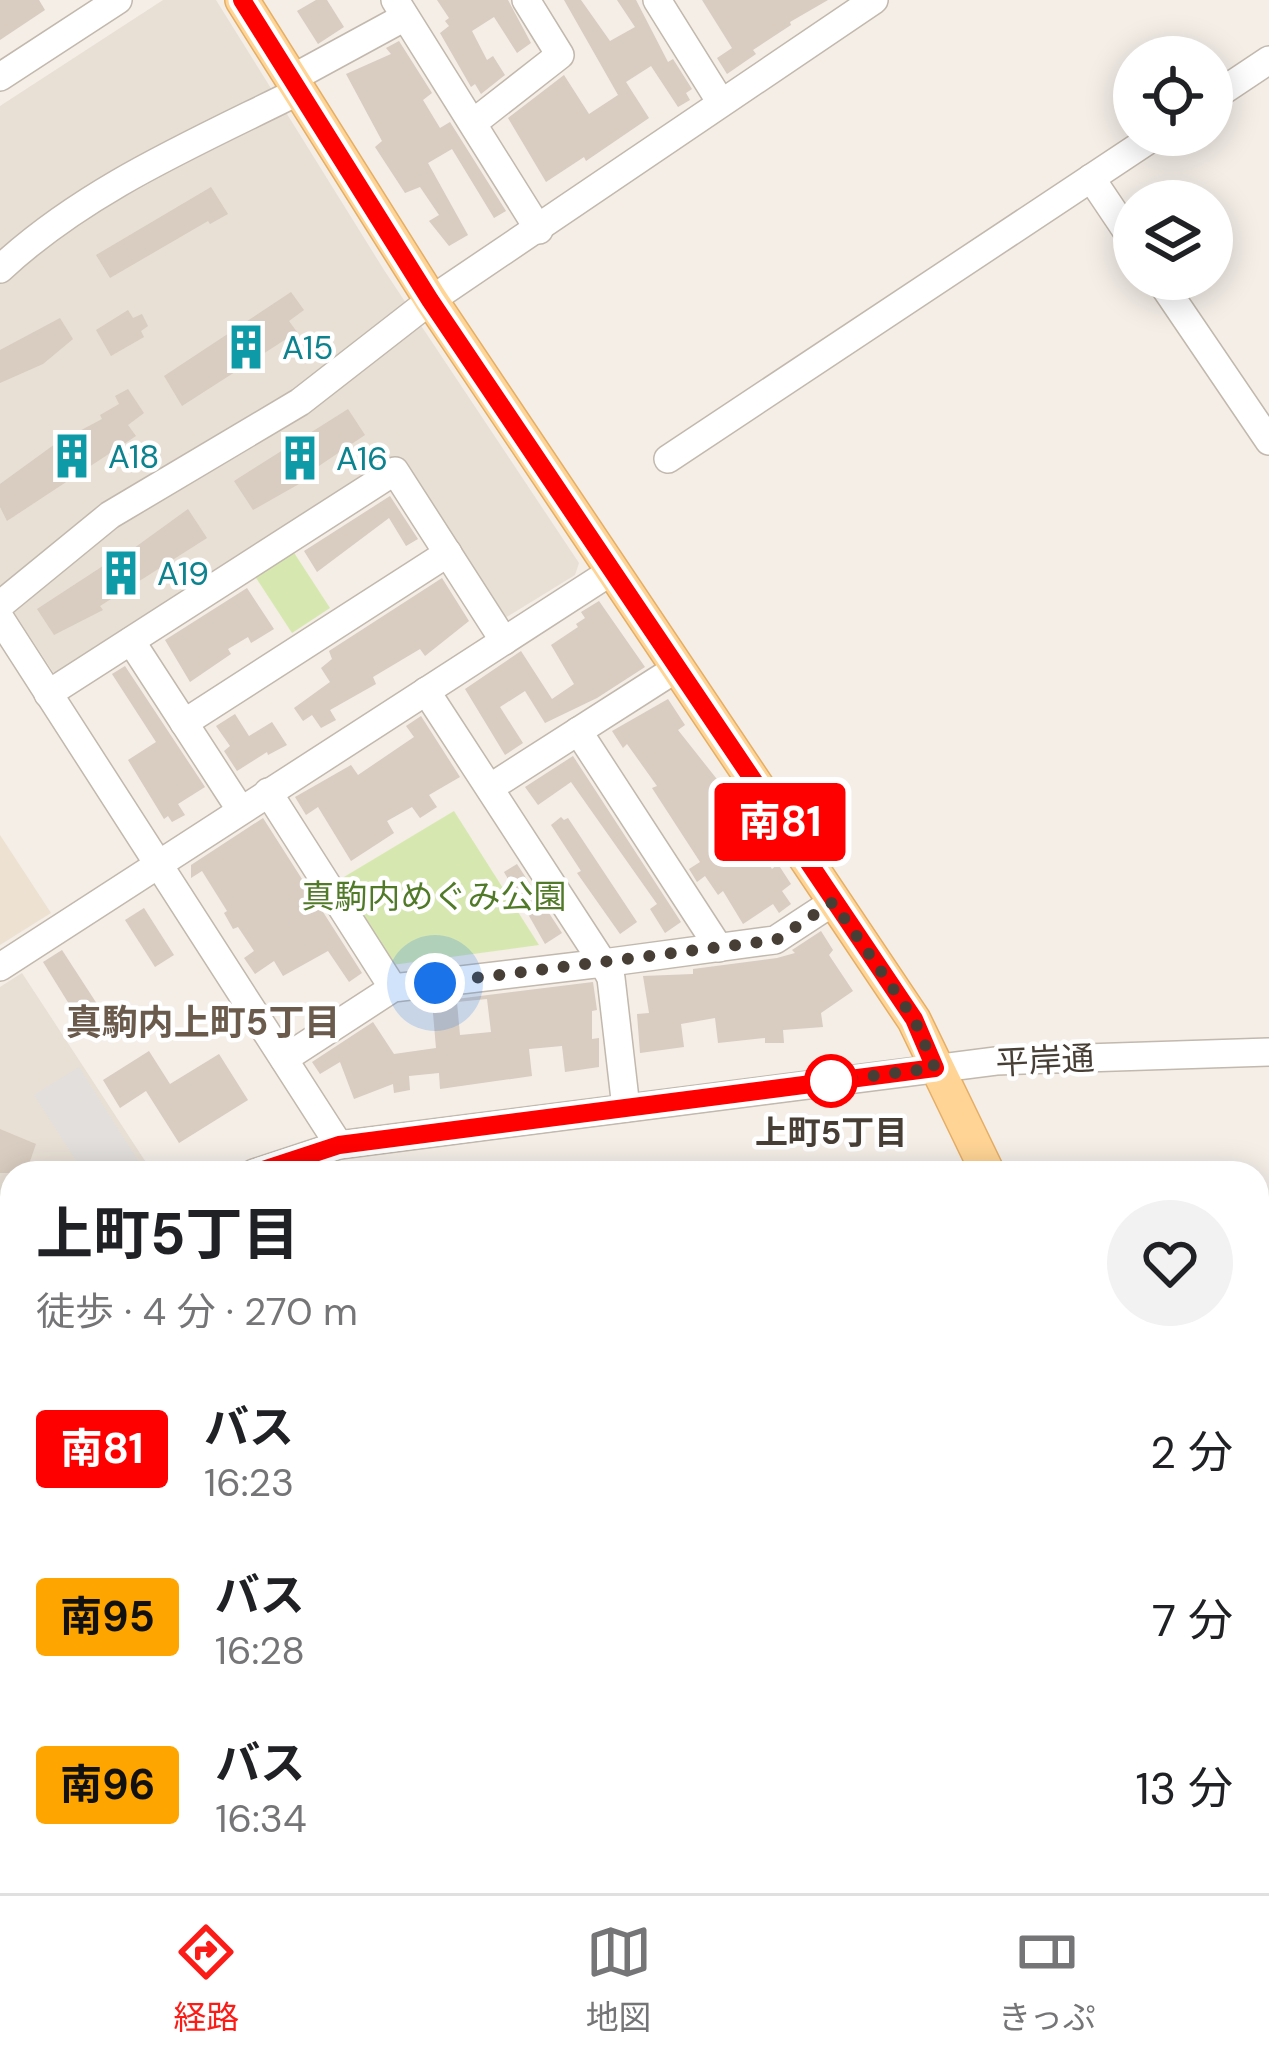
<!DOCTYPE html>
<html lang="ja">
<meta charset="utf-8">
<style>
body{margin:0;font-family:"DM Sans","Noto Sans JP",sans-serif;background:#f2f2f2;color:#202124;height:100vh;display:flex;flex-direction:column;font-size:45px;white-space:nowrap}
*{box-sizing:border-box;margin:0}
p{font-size:39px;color:#757577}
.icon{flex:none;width:66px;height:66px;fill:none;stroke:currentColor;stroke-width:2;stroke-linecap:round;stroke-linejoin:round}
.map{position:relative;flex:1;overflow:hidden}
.details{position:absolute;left:0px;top:1161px;width:1269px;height:732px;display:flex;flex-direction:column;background:#fff;border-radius:36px 36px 0 0;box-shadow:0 6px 30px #0003}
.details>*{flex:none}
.badge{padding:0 24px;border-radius:9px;font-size:42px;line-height:78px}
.controls{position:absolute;left:1113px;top:36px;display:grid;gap:24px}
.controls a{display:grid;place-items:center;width:120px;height:120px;border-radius:50%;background:#fff;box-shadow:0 6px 30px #0003;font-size:60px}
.you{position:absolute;width:60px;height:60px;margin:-30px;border:9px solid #fff;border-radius:50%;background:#1a73e8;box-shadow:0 0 0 18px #1a73e833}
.map>.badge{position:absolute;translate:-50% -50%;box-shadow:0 0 0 6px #fff}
.round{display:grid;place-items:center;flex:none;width:126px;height:126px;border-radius:63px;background:#f2f2f2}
.summary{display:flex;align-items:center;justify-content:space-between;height:204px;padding:0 36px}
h1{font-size:57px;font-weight:700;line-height:90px}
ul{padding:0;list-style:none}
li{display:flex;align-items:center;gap:36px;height:168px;padding:0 36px}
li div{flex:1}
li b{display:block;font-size:45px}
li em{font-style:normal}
li .badge{min-width:132px;font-weight:700;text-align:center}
.tabs{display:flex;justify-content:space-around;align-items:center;height:168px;border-top:3px solid #e0e0e0;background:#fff;font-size:33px;color:#757577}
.tabs a{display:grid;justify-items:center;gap:6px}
.tabs .selected{color:#fb1c17}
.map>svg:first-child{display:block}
</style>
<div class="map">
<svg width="1269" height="1893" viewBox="0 0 1269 1893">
<rect width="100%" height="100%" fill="#f4eee7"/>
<g fill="#e8e0d5">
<path d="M163 0H216L384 270 579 563 575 575 505 618 397 461 65 674 53 672 0 591V106Z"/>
<path d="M22 973 153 1173H12V1238L0 1242V987Z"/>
</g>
<path fill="#ede2d1" d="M0 835 51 913 0 945Z"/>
<g fill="#d6e8b0">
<path d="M287 542 330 608 292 633 249 567Z"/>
<path d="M454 811 539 945 392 965 339 880Z"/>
<path d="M12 1356V1881H1151L1152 1893H0V1361Z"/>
</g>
<path fill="#e2dfdc" d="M79 1067 144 1170 140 1173H84L34 1095Z"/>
<g fill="#d9ccc0" fill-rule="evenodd">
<path d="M0 0H39L45 10 0 40Z"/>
<path d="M316 0H327L344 27 318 44 297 11Z"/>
<path d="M437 0H508L531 43 517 53 494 17 472 31 487 60 493 56 505 75 481 94 475 84 471 87 440 33 449 26 445 21 449 18Z"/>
<path d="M564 0H581L610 41 635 27 617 0H636L668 62 673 59 692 89 686 93 690 100 678 107 651 66 626 82 649 118 586 161 584 157 546 182 508 118 564 75 589 114 618 95Z"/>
<path d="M702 0H828L790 22 791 25 753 50 756 54 727 74 717 58 732 48Z"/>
<path d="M399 41 432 93 423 100 440 128 450 122 506 211 494 218 452 149 428 163 468 235 449 246 429 221 439 215 420 187 405 193 375 147 382 141 346 74 391 54 386 48Z"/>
<path d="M211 187 228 214 210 224 208 221 110 278 96 255Z"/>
<path d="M291 292 304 310 289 321 297 332 182 406 164 376Z"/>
<path d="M128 310 133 318 142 314 148 326 141 331 144 337 111 356 96 330Z"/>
<path d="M60 318 73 339 43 364 0 383V350Z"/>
<path d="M128 389 144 413 128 425 136 436 7 521 0 507V484L55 444 102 419 100 415 119 404 115 396Z"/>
<path d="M348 409 365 435 304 476 299 484 253 510 234 481Z"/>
<path d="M390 496 418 539 406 546 389 518 317 572 304 551Z"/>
<path d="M188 509 207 538 100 606 103 610 54 635 37 609 129 549 130 551Z"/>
<path d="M442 578 469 621 425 656 420 649 373 677 376 684 330 710 336 720 321 728 312 715 303 721 294 708 330 682 321 668 332 659 329 651Z"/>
<path d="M247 588 274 629 251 643 248 637 228 649 231 654 190 682 165 640Z"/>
<path d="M599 601 645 667 597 698 545 723 525 691 500 707 523 743 505 755 465 689 521 651 552 699 574 684 551 645 578 627 576 624 585 618 581 612Z"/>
<path d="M125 666 205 787 178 804 185 815 172 822 168 816 164 819 128 760 156 742 112 674Z"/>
<path d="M668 699 685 725 678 730 735 802 759 840 755 842 772 869 778 864 791 884 782 891 791 904 779 913 773 904 743 924 723 891 718 895 705 876 697 882 689 869 700 862 652 788 657 786 627 744 623 748 612 731Z"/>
<path d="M235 714 249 736 272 722 287 745 268 755 267 752 237 771 224 751 230 746 216 726Z"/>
<path d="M421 716 460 777 429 795 437 807 420 818 412 807 387 821 394 833 351 861 318 807 306 815 295 797 351 765 358 775 414 737 406 726Z"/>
<path d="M573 756 681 922 665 933 650 909 657 904 571 782 538 805 525 787Z"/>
<path d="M561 817 564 820 568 818 637 922 620 934 577 873 581 871 551 825Z"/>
<path d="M263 818 362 973 349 982 328 951 283 976 274 961 255 974 244 958 254 951 238 927 233 929 224 913 227 911 202 871 191 878V865Z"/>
<path d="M517 864 562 933 545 944 504 872Z"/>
<path d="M144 908 174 955 155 967 125 920Z"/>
<path d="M821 931 833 950 829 955 853 991 821 1013 823 1027 783 1030 784 1043H765V1038L718 1043 715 1018 681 1024 684 1047 640 1053 637 1014 649 1013 643 976 693 974V969L777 958 795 953 792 950Z"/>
<path d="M62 950 112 1027 92 1041 43 962Z"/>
<path d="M593 982 597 1010 592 1011V1039L599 1038V1067L565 1072 562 1046 529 1049 532 1076 440 1089 439 1073 409 1076 410 1090 394 1093 393 1084 354 1099 340 1062 320 1074 312 1062 373 1022 394 1054 436 1048 432 1002ZM487 999 491 1032 460 1035 457 1002Z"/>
<path d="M149 1051 170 1084 219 1054 248 1100 179 1143 146 1091 120 1108 103 1080Z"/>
<path d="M0 1129 36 1144 26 1173H0Z"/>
</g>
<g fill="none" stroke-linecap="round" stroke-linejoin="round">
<g stroke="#c2b8ad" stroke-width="30">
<g id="minor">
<path d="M395 0 539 230"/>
<path d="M657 0 720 101"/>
<path d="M0 77 118 0"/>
<path d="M291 79 405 17"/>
<path d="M1212 98 1269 60"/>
<path d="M473 123 560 55 526 0"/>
<path d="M1091 178 1134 242"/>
<path d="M0 269C86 189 195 143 299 91"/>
<path d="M1159 279 1269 441"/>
<path d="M668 459 1156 135"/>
<path d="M0 605 110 515 300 402 431 300 874 0"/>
<path d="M0 618 339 1145"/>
<path d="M131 641 240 809"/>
<path d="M426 691 603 963 775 940 833 902"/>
<path d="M48 694 395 471 504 641"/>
<path d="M184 723 448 553"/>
<path d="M578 731 719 948"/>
<path d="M491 787 677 668"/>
<path d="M268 792 393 988"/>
<path d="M0 967 612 571"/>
<path d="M284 1059 393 988 603 963 611 978 626 1108"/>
<path d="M254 1173 339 1145 996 1061 1269 1052"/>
<path d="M0 1271 12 1267"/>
<path d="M1257 1775 1269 1771"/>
<path d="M675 1893 693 1881"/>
</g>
</g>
<g stroke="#e5ae64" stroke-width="36">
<g id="major">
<path d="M242 0 431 300 914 1020 988 1173"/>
<path d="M1257 1710 1269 1725"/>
</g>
</g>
<path stroke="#c1af9b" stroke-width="3" stroke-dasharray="6 6" stroke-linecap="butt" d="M0 1625 12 1620"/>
<use href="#minor" stroke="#fff" stroke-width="27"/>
<use href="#major" stroke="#ffd495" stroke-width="33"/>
</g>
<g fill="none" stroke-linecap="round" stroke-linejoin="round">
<g stroke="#fff" stroke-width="27">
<path id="line" d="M242 0 430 300 914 1019 935 1068 339 1145 254 1173"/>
</g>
<use href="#line" stroke="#f00" stroke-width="18"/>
<path stroke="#473e36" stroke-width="12" stroke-dasharray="0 21.6" d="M435 983 776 940 833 902 914 1019 935 1068 831 1081"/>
</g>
<defs>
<g id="building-bare" transform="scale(3.6)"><path d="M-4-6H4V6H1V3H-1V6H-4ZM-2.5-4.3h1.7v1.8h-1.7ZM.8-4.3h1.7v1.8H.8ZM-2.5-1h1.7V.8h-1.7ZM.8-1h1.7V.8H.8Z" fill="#0f9aa8" stroke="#fff" stroke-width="2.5" paint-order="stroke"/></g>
</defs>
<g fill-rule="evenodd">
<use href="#building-bare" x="246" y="347"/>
<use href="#building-bare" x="72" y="456"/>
<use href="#building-bare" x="300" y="458"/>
<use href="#building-bare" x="121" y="573"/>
</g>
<circle fill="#fff" stroke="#f00" stroke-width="6" cx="831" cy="1081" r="24"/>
<g text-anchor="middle" stroke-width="9" stroke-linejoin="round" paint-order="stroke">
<g font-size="33" fill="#0d838f" stroke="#fff" text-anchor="start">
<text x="282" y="359">A15</text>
<text x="108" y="468">A18</text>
<text x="336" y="470">A16</text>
<text x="157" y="585">A19</text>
</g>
<g font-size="33" fill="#517a28" stroke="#fff">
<text x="434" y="908">真駒内めぐみ公園</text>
</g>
<g font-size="33" fill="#473e36" stroke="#fff">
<text transform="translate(1045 1060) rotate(-3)" y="12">平岸通</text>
</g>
<g font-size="33" font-weight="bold" fill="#473e36" stroke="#fff">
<text x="831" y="1144">上町5丁目</text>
</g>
<g font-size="36" font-weight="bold" fill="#6a5b4d" stroke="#fff">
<text x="203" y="1035">真駒内上町5丁目</text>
</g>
</g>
</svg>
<div class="controls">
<a><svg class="icon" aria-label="locate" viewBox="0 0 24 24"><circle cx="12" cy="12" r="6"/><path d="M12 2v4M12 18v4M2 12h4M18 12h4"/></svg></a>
<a><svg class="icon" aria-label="layers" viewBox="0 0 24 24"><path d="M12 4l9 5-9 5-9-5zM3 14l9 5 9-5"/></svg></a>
</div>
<div class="you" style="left:435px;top:983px"></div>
<b class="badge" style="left:780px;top:822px;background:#f00;color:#fff">南81</b>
<section class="details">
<div class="summary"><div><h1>上町5丁目</h1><p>徒歩 · 4 分 · 270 m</p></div><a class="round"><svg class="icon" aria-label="heart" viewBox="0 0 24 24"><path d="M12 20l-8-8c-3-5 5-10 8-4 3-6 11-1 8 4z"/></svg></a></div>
<ul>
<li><span class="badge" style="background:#f00;color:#fff">南81</span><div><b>バス</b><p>16:23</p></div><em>2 分</em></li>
<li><span class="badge" style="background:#ffa500;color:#111">南95</span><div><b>バス</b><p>16:28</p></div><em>7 分</em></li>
<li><span class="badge" style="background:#ffa500;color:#111">南96</span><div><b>バス</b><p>16:34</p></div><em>13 分</em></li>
</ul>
</section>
</div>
<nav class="tabs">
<a class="selected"><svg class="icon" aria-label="directions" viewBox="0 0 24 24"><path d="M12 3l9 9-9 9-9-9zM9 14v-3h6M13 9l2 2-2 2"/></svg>経路</a>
<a><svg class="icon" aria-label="map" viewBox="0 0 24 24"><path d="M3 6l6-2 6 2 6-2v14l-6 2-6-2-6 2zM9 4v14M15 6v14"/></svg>地図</a>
<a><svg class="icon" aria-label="tickets" viewBox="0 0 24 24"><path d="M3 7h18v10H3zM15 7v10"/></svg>きっぷ</a>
</nav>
